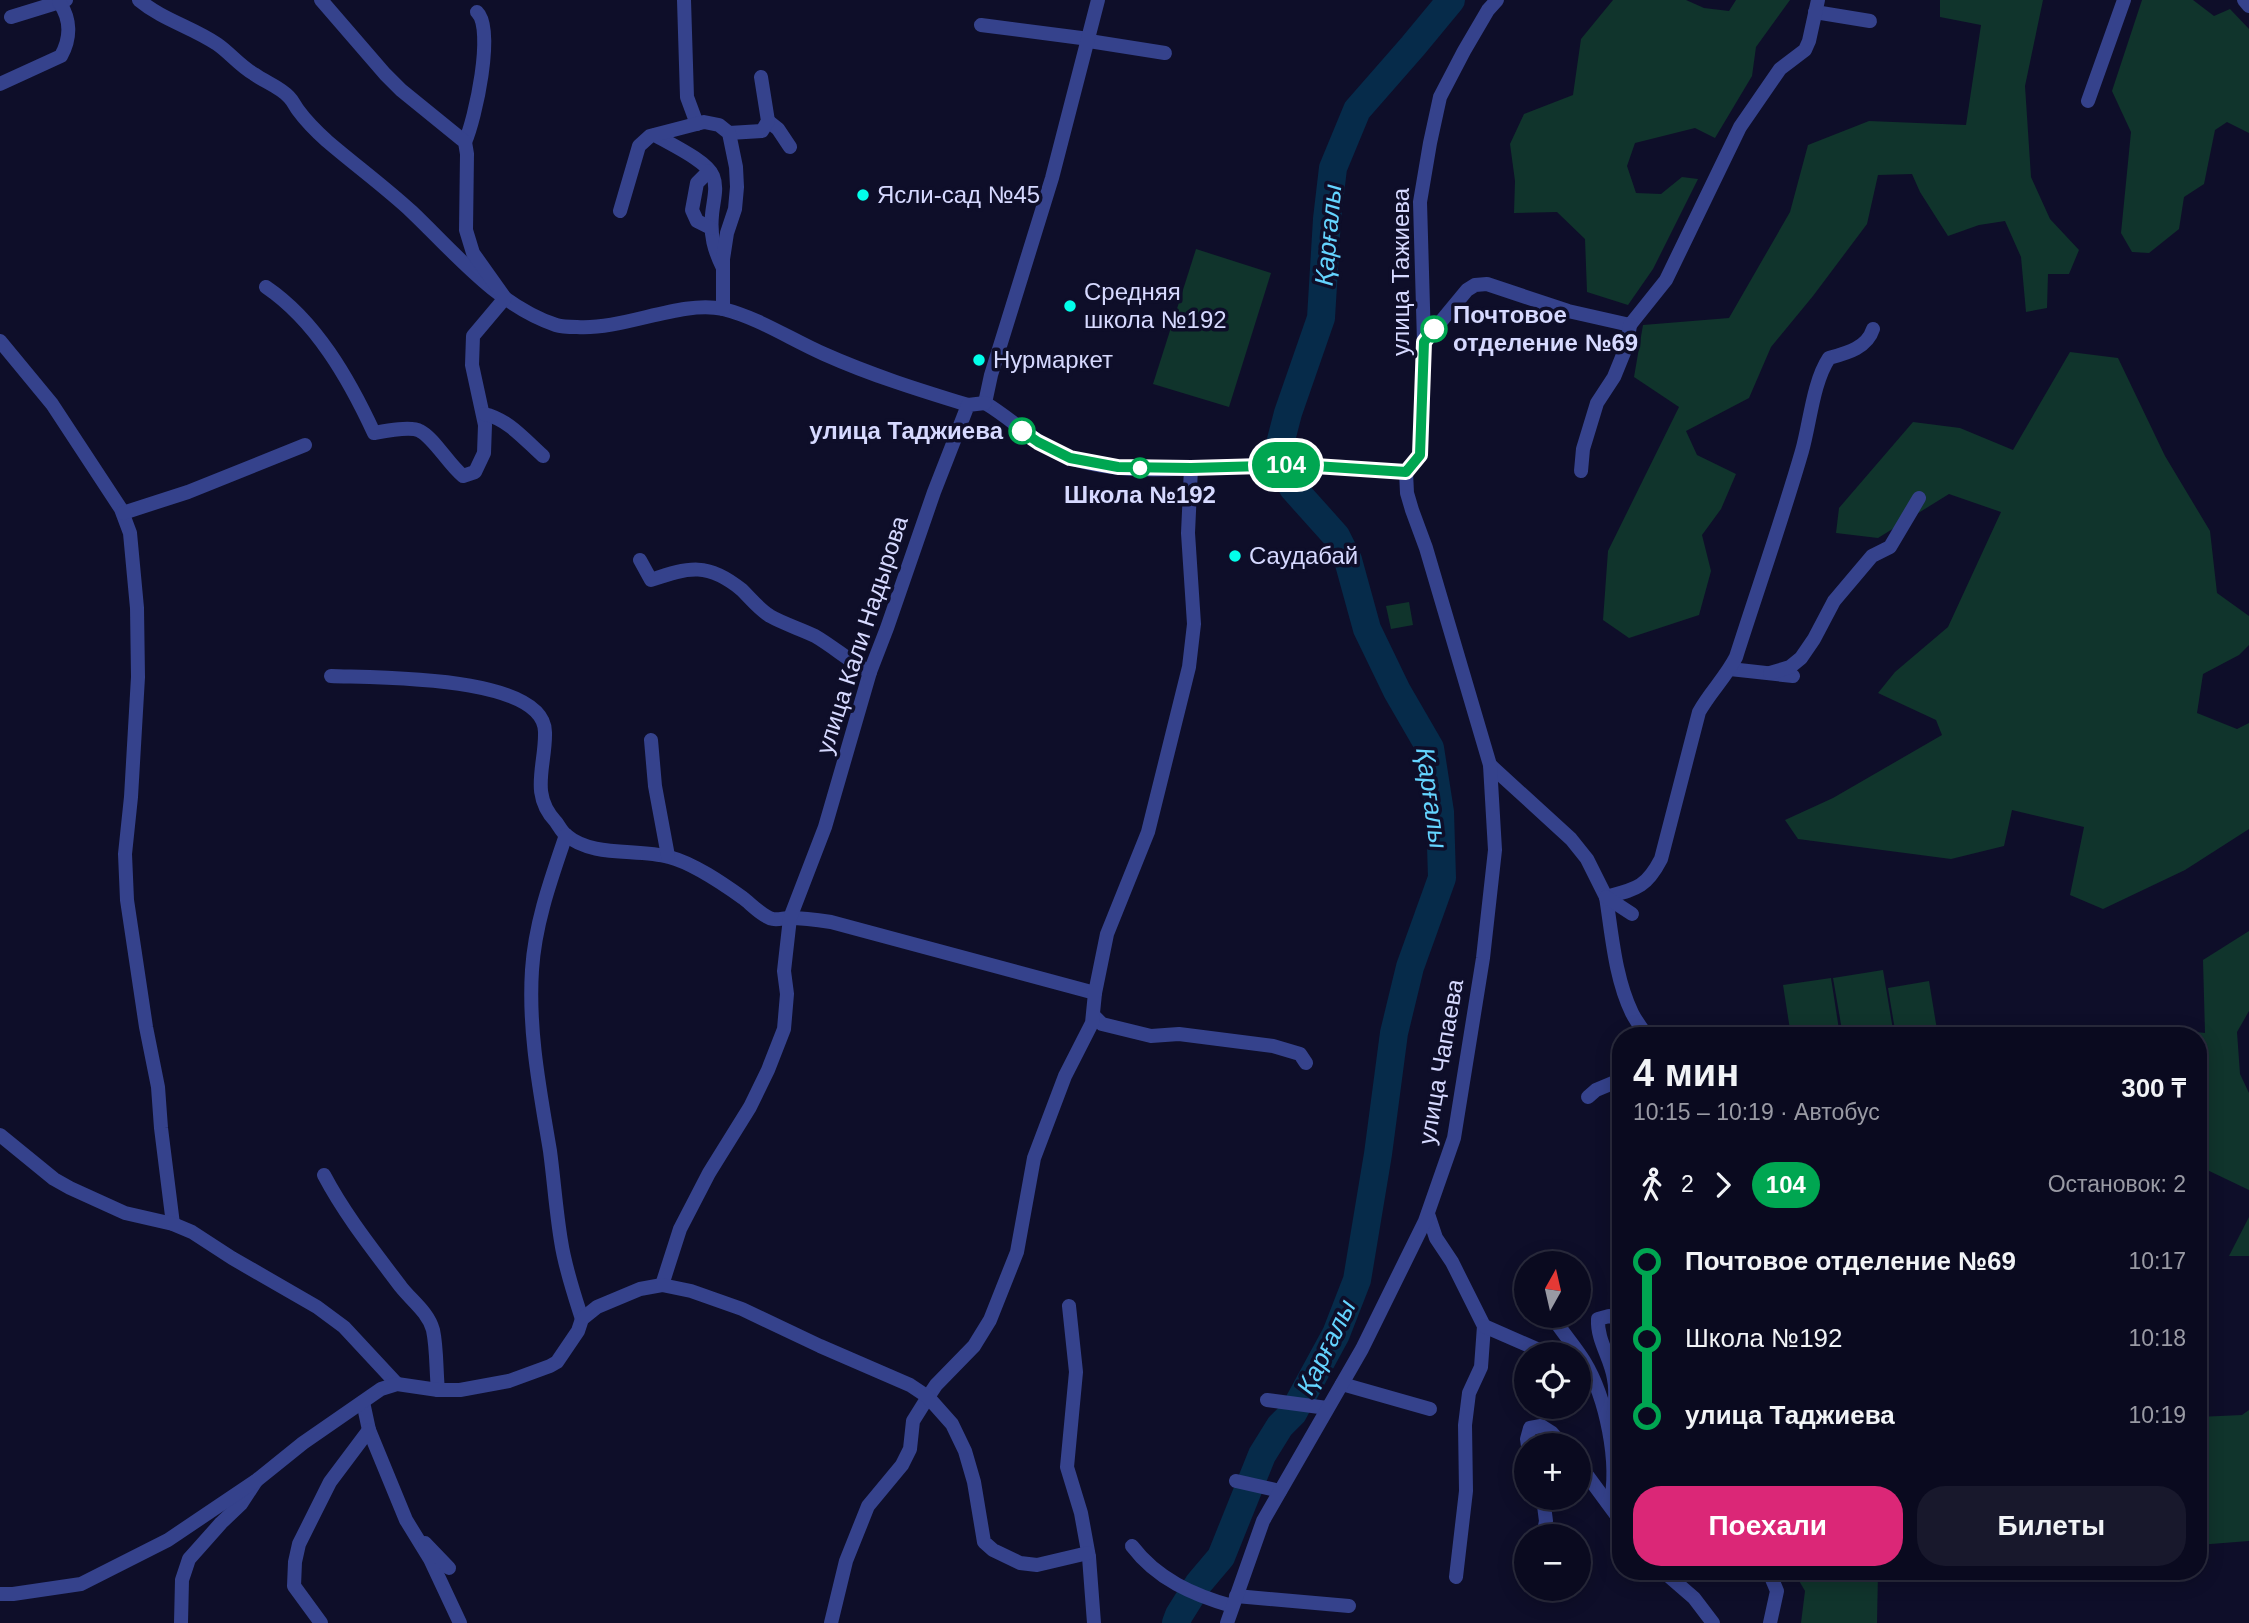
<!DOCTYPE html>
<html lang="ru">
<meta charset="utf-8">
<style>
body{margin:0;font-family:Arial,sans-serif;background:#18182c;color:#f1f3f6;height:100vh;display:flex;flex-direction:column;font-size:26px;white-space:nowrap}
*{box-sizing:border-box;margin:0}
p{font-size:23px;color:#999aa4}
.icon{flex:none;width:38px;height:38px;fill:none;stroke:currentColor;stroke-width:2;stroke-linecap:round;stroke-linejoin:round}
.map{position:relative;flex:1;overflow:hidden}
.details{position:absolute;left:1612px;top:1027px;width:595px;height:553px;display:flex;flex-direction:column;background:#0a0a1f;border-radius:28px;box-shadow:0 4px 18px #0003,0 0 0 2px #2a2b3d}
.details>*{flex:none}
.badge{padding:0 14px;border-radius:23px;font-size:24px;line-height:46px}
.needle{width:46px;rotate:8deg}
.tools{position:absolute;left:1514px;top:1251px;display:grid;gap:14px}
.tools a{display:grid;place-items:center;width:77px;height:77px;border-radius:50%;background:#0a0a1f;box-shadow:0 4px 18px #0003,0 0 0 2px #2a2b3d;font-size:35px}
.map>.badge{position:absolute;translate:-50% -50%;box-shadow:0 0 0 4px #fff}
.legs{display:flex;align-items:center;gap:10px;height:77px;padding:0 21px;font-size:23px}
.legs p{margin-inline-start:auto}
.head{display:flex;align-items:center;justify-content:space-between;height:119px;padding:0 21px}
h1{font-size:38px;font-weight:600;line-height:52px}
.button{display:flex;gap:14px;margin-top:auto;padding:14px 21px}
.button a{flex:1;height:80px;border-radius:28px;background:#db2777;color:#fff;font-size:28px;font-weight:600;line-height:80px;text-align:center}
.button a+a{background:#18182c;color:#f1f3f6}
ul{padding:0 21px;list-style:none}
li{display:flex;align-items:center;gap:24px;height:77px;font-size:26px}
li i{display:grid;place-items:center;width:10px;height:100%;margin:0 9px;background:currentColor}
li i::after{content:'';width:18px;height:18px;margin:-9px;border:5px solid;border-radius:50%;background:#0a0a1f}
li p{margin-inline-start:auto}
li:first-child i{background:linear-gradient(#0000 50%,currentColor 0)}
li:last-child i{background:linear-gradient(currentColor 50%,#0000 0)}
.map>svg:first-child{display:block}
</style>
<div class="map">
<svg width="2249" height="1623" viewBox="0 0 2249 1623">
<rect width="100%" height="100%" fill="#0e0e29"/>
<g fill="#10342c">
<path d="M1613 0H1686L1704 8 1729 11 1736 0H1790L1756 47 1752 76 1715 138 1695 128 1635 143 1627 166 1636 193 1661 194 1682 177 1698 179 1653 269 1628 305 1587 292 1585 239 1557 212 1514 213 1515 181 1510 144 1524 114 1573 95 1581 39Z"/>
<path d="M1940 0H2043L2025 86 2031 177 2050 219 2079 250 2069 274H2048L2047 308 2026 312 2021 257 2005 221 1979 225 1948 236 1920 192 1912 174 1878 175 1867 224 1813 296 1771 347 1749 398 1686 431 1697 455 1736 474 1721 509 1702 535 1711 571 1699 615 1629 638 1603 620 1608 551 1679 407 1634 377 1643 325 1729 318 1790 212 1808 145 1869 121 1966 125 1981 25 1940 17Z"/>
<path d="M2142 0H2193L2214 16 2230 9 2249 29V133L2227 122 2215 130 2204 184 2184 197 2179 229 2149 253 2132 252 2121 233 2131 132 2112 91Z"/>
<path d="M1196 249 1271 273 1229 407 1153 384Z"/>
<path d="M2070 352 2118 358 2165 456 2210 531 2217 593 2249 616V645L2239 655 2203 674 2197 713 2237 729 2249 723V829L2185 870 2103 909 2070 895 2084 827 2012 810 2004 846 1951 859 1798 839 1785 820 1833 798 1942 735 1936 720 1878 693 1895 672 1948 627 2001 512 1949 494 1878 538 1836 533 1839 508 1913 422 1960 428 2013 450Z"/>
<path d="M1409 602 1413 625 1391 629 1386 606Z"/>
<path d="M2249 931V1011L2237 1032 2240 1074 2249 1093V1190L2203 1168H2198V1036H2165L2170 1029 2205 1033 2203 960Z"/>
<path d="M1883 970 1894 1036H1843L1833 978Z"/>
<path d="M1831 978 1840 1036H1791L1783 985Z"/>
<path d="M1929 981 1938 1036H1896L1888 988Z"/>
<path d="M2249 1217V1256H2229Z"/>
<path d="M2249 1410V1541L2198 1545V1417L2242 1415Z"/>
<path d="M1794 1572H1878L1877 1623H1801L1805 1591Z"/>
</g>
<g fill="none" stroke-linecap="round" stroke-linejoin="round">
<path stroke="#062b4a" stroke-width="28" d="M1176 1623 1179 1615 1199 1583 1221 1557 1262 1455 1280 1426 1293 1413 1336 1334 1357 1280 1378 1154 1394 1033 1410 967 1442 878 1440 812 1430 748 1397 691 1367 629 1348 560 1336 536 1293 488 1284 472 1281 440 1288 413 1321 318 1327 219 1333 168 1357 110 1413 46 1451 0"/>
<g stroke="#35428c" stroke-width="14">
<path d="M139 0C163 20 192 27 217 44 230 53 240 66 254 74 265 82 280 87 289 97 293 101 295 106 298 110 306 121 317 132 327 141 355 165 385 187 412 212 456 254 497 305 556 325 562 327 570 327 577 327 625 330 680 300 723 309 759 318 790 339 824 354 871 375 919 390 968 405"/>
<path d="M684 0 687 97 697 124"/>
<path d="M2244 0 2249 6"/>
<path d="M1815 12 1870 21"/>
<path d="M11 17 66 0"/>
<path d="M981 25 1089 39"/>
<path d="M1089 41 1165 53"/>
<path d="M0 84 61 56C71 38 71 19 59 2"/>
<path d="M2088 101 2124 0"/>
<path d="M768 121 778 129 790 147"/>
<path d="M729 133 762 131 768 121 761 77"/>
<path d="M655 135C670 144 707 161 713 176 718 188 713 202 712 215 710 235 714 250 723 268"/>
<path d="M465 142C475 120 495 29 477 12"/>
<path d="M709 171 697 183 692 210 697 221 711 228"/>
<path d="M620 211 639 146 650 136 704 122 719 125 729 133 736 167 737 187 735 209 727 233 723 259V309"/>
<path d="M266 287C316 321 349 379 374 433 385 431 411 426 420 431 434 438 449 465 463 476L475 472 484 453 485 425 472 365 473 336 505 298 473 253 466 230 467 154 465 142 401 90 385 74 321 0"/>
<path d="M0 341 52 404 121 509 130 533 137 608 138 677 131 797 125 854 127 900 146 1027 158 1087 161 1128 173 1224"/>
<path d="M1424 342 1467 290 1475 285 1487 284 1568 311 1630 325 1666 280 1740 127 1780 69 1805 50 1809 41 1818 0"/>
<path d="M484 414C508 419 525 440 543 456"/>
<path d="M1581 471 1583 449 1597 403 1614 377 1627 345 1630 325"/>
<path d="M123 513 188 492 305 445"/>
<path d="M640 560 651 580C689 567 708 562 742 590 751 599 759 609 770 616 784 624 801 629 815 636 834 647 850 662 870 672"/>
<path d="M1730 669 1793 676"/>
<path d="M1770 673 1790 667 1801 658 1814 639 1834 601 1872 556 1890 547 1919 498"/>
<path d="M331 676C371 678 544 674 545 732 546 765 529 794 556 822 559 826 562 832 566 835 593 858 637 848 669 857 693 863 722 883 743 898 751 904 763 917 773 919 778 920 784 918 789 918 803 918 818 920 831 922L1095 993"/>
<path d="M651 740 655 786 668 856"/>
<path d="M1490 765 1571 839 1587 859 1606 897C1636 889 1646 888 1661 859L1699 712C1710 692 1726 677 1736 657 1758 588 1782 520 1802 451 1810 423 1813 382 1829 358 1847 353 1867 348 1873 329"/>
<path d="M566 835C551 879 535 923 532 970 528 1031 540 1091 550 1151 554 1181 556 1211 561 1241 565 1268 574 1294 582 1319"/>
<path d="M1606 897C1612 935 1615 978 1632 1013 1636 1021 1642 1029 1647 1036"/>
<path d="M1606 897 1632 914"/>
<path d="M1094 1016 1102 1024 1151 1036 1179 1034 1273 1046 1300 1054 1306 1063"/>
<path d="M1588 1097 1596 1090 1620 1080"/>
<path d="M0 1135 54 1179 70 1188 125 1213 173 1224 192 1232 232 1258 317 1307 344 1327 397 1384"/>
<path d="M324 1175C345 1215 374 1251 401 1287 412 1301 428 1312 433 1330 437 1349 436 1371 438 1390"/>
<path d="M1428 1214 1436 1238 1452 1262 1484 1326 1481 1367 1469 1393 1465 1425 1466 1491 1456 1577"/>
<path d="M1069 1306 1076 1372 1067 1467 1081 1513 1089 1557"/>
<path d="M1552 1316C1562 1332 1574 1345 1584 1361 1606 1397 1620 1463 1610 1505"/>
<path d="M1484 1326 1548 1354"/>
<path d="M1342 1384 1430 1409"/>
<path d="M1267 1400 1327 1408"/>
<path d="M363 1402 369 1430 406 1520 430 1559 460 1623"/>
<path d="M1611 1430C1614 1415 1617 1395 1614 1379 1611 1358 1597 1341 1598 1319L1609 1316 1620 1319"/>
<path d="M1528 1446 1527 1439 1530 1428 1541 1426 1552 1433 1563 1446"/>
<path d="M1578 1463 1620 1520"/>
<path d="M1236 1481 1280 1491"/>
<path d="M1543 1536 1546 1521 1543 1498"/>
<path d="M425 1543 449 1568"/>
<path d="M1132 1546C1157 1579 1193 1595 1232 1606"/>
<path d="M1664 1572 1694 1598 1713 1623"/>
<path d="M1769 1572 1777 1591 1770 1623"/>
<path d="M1236 1596 1349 1606"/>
<path d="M181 1623 182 1580 189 1559 221 1523 241 1504 256 1481"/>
<path d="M321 1623 294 1586 295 1562 299 1544 330 1482 369 1430"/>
<path d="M831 1623 846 1561 868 1506 902 1465 910 1449 913 1421 928 1397 936 1385 974 1346 990 1320 1017 1252 1034 1158 1065 1076 1092 1023 1095 993 1107 934 1148 832 1189 667 1194 624 1188 533 1191 468"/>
</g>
<g stroke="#35428c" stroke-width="14">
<path d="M985 403C1014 420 1037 446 1070 458 1128 478 1206 466 1267 465 1313 465 1360 469 1406 472"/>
<path d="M985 403 991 375 1052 178 1098 0"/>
<path d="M1406 472 1420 455 1424 342 1420 202 1430 143 1440 97 1464 51 1488 10 1497 0"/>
<path d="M662 1285 680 1229 709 1173 750 1107 768 1070 784 1029 787 994 784 971 790 918 825 827 870 672 887 628 934 492 968 405 985 403"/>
<path d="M1089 1557 1094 1623"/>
<path d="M0 1594H13L81 1584 168 1540 257 1480 303 1443 381 1389 397 1384 438 1390H460L509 1381 550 1366 557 1362 578 1331 582 1319 597 1307 640 1289 662 1285 691 1291 742 1309 820 1346 910 1385 928 1397 952 1424 965 1451 974 1482 984 1542 993 1550 1020 1563 1037 1565 1088 1553"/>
<path d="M1227 1623 1263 1521 1362 1349 1425 1221 1454 1138 1483 958 1495 850 1490 765 1426 548 1412 510 1407 493 1406 472"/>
</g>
</g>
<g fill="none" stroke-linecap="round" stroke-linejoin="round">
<g stroke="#fff" stroke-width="16">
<path id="line-1" d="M1022 431 1038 442 1070 458 1118 467 1191 468 1300 465 1406 472 1420 455 1424 342 1434 329"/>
</g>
<use href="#line-1" stroke="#00a651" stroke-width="10"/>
</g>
<g fill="#02ffea" stroke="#0e0e29" stroke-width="2.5">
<circle cx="863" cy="195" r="7"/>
<circle cx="1070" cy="306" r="7"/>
<circle cx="979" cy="360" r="7"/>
<circle cx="1235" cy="556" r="7"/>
</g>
<g fill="#fff" stroke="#00a651" stroke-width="3.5">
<circle cx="1434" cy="329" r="12"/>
<circle cx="1022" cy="431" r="12"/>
<circle cx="1140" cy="468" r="9"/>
</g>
<g text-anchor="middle" stroke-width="7" stroke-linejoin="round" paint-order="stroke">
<g font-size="24" fill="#d6d9ff" stroke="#0e0e29" text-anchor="start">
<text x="877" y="203">Ясли-сад №45</text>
<text x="1084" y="300">Средняя<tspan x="1084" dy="28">школа №192</tspan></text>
<text x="993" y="368">Нурмаркет</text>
<text x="1249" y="564">Саудабай</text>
</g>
<g font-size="24" fill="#d6d9ff" stroke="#0e0e29">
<text transform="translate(1401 272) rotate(-90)" y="8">улица Тажиева</text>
<text transform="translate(862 635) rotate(-72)" y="8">улица Кали Надырова</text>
<text transform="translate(1441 1062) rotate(-80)" y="8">улица Чапаева</text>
</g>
<g font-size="24" font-weight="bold" fill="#d6d9ff" stroke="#0e0e29" text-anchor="start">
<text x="1453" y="323">Почтовое<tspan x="1453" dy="28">отделение №69</tspan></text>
<text x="1003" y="439" text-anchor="end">улица Таджиева</text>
<text x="1140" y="503" text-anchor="middle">Школа №192</text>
</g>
<g font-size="26" font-style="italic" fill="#64d4ff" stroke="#0e0e29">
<text transform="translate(1328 235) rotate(-85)" y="9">Қарғалы</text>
<text transform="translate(1432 798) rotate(82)" y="9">Қарғалы</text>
<text transform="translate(1326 1347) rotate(-64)" y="9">Қарғалы</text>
</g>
</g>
</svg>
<div class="tools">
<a><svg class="needle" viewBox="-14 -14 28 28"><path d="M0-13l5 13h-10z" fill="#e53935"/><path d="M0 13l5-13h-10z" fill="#999aa4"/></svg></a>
<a><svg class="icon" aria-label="locate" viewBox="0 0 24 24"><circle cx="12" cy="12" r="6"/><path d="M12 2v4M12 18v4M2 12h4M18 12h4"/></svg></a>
<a>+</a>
<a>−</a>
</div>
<b class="badge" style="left:1286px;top:465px;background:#00a651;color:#fff">104</b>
<section class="details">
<div class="head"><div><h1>4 мин</h1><p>10:15 – 10:19 · Автобус</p></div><b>300 ₸</b></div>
<div class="legs"><svg class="icon" aria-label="walk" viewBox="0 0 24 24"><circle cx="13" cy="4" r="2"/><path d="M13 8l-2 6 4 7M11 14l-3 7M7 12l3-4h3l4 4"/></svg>2<svg class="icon" aria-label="forward" viewBox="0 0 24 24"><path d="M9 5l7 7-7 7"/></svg><b class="badge" style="background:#00a651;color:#fff">104</b><p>Остановок: 2</p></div>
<ul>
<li><i style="color:#00a651"></i><b>Почтовое отделение №69</b><p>10:17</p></li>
<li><i style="color:#00a651"></i><span>Школа №192</span><p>10:18</p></li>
<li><i style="color:#00a651"></i><b>улица Таджиева</b><p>10:19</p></li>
</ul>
<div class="button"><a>Поехали</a><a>Билеты</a></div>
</section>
</div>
